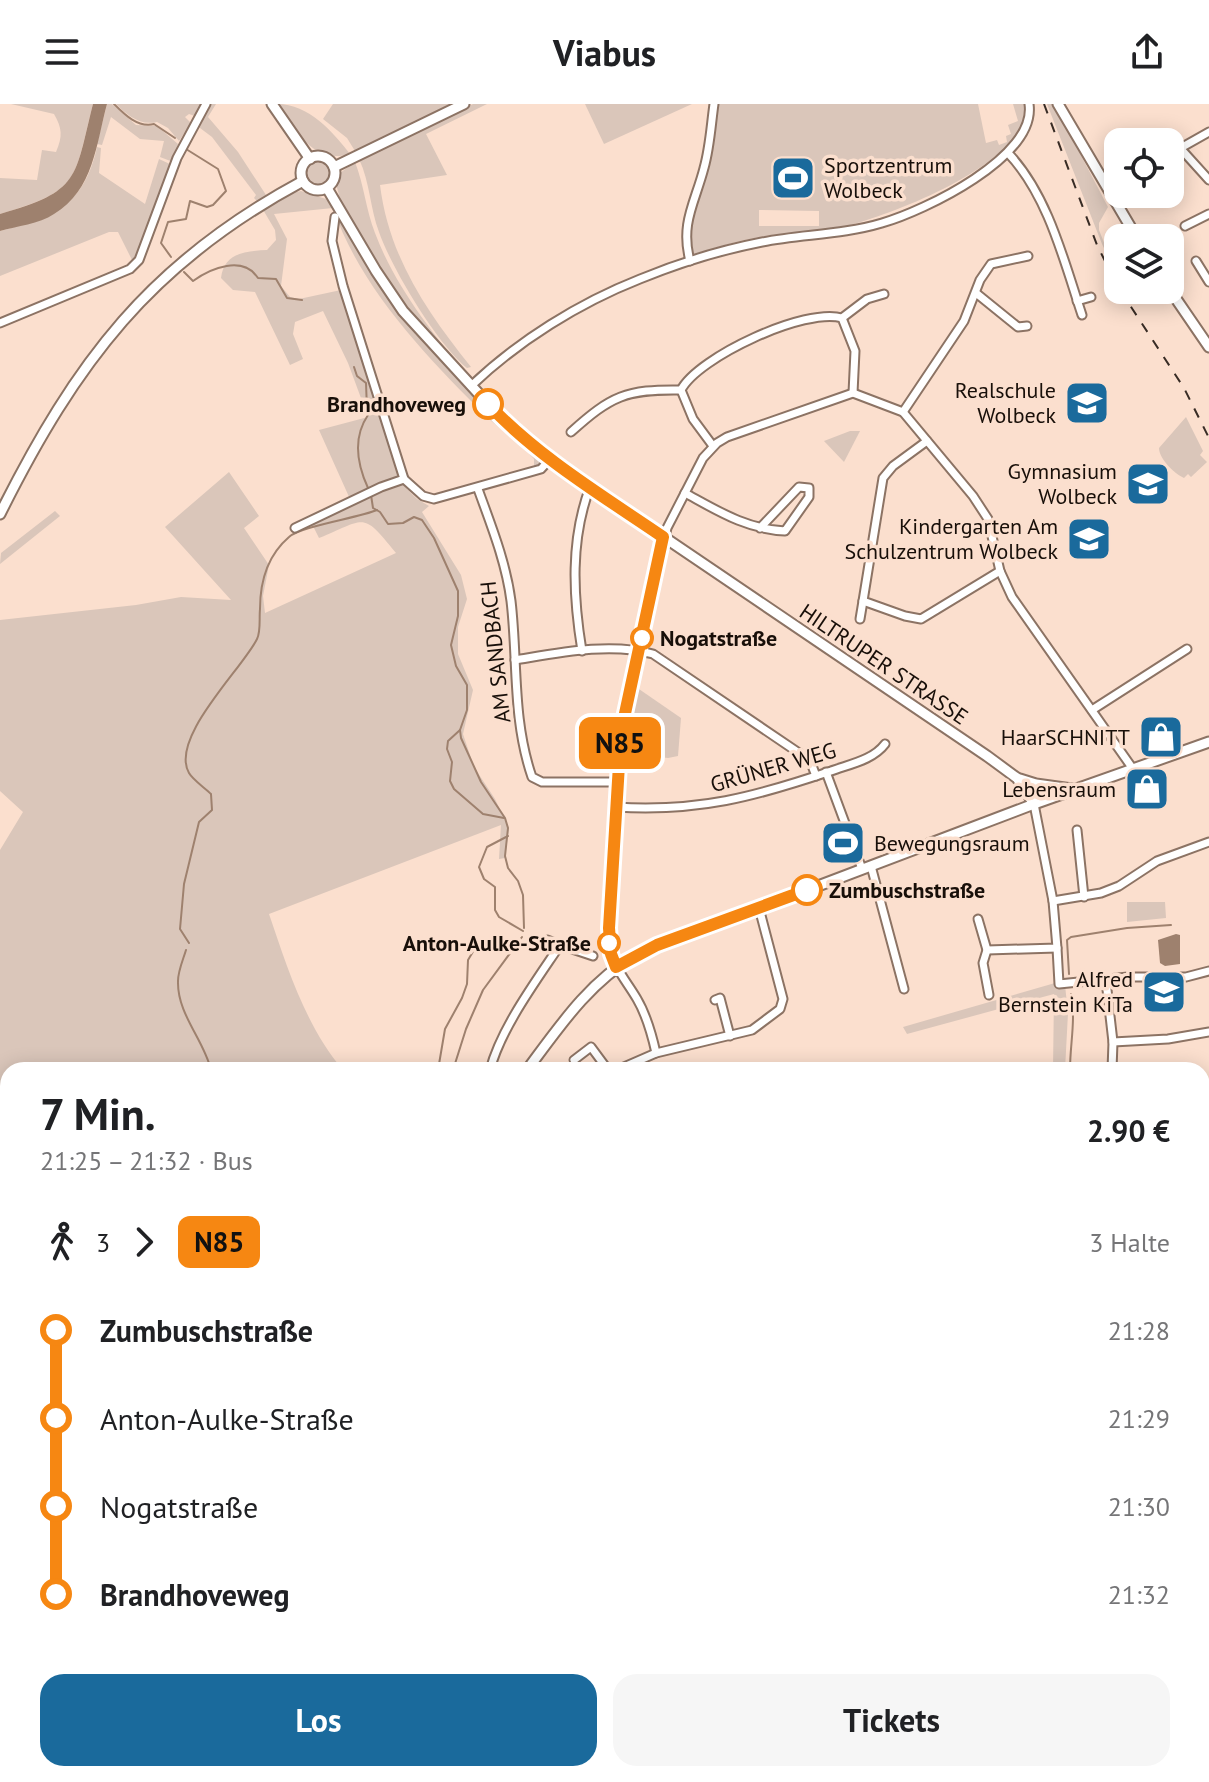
<!DOCTYPE html>
<html lang="de">
<meta charset="utf-8">
<style>
body{margin:0;font-family:"PT Sans",sans-serif;background:#f6f6f6;color:#202124;height:100vh;display:flex;flex-direction:column;font-size:30px;white-space:nowrap}
*{box-sizing:border-box;margin:0}
p{font-size:26px;color:#757577}
.icon{flex:none;width:44px;height:44px;fill:none;stroke:currentColor;stroke-width:2;stroke-linecap:round;stroke-linejoin:round}
.map{position:relative;flex:1;overflow:hidden}
.side{position:absolute;left:0px;top:958px;width:1210px;height:720px;display:flex;flex-direction:column;background:#fff;border-radius:24px 24px 0 0;box-shadow:0 4px 20px #0003}
.side>*{flex:none}
.badge{padding:0 16px;border-radius:12px;font-size:28px;line-height:52px}
.tools{position:absolute;left:1104px;top:24px;display:grid;gap:16px}
.tools a{display:grid;place-items:center;width:80px;height:80px;border-radius:16px;background:#fff;box-shadow:0 4px 20px #0003;font-size:40px}
.map>.badge{position:absolute;translate:-50% -50%;box-shadow:0 0 0 4px #fff}
.legs{display:flex;align-items:center;gap:12px;height:88px;padding:0 40px;font-size:26px}
.legs p{margin-inline-start:auto}
.headline{display:flex;align-items:center;justify-content:space-between;height:136px;padding:0 40px}
h1{font-size:44px;font-weight:700;line-height:60px}
.action{display:flex;gap:16px;margin-top:auto;padding:16px 40px}
.action a{flex:1;height:92px;border-radius:24px;background:#1a6a9c;color:#fff;font-size:32px;font-weight:700;line-height:92px;text-align:center}
.action a+a{background:#f6f6f6;color:#202124}
ul{padding:0 40px;list-style:none}
li{display:flex;align-items:center;gap:28px;height:88px;font-size:30px}
li i{display:grid;place-items:center;width:12px;height:100%;margin:0 10px;background:currentColor}
li i::after{content:'';width:20px;height:20px;margin:-10px;border:6px solid;border-radius:50%;background:#fff}
li p{margin-inline-start:auto}
li:first-child i{background:linear-gradient(#0000 50%,currentColor 0)}
li:last-child i{background:linear-gradient(currentColor 50%,#0000 0)}
header{display:flex;justify-content:space-between;align-items:center;height:104px;padding:0 40px;background:#fff;font-size:36px;font-weight:700}
.map>svg:first-child{display:block}
</style>
<header><svg class="icon" aria-label="menu" viewBox="0 0 24 24"><path d="M4 6h16M4 12h16M4 18h16"/></svg>Viabus<svg class="icon" aria-label="share" viewBox="0 0 24 24"><path d="M12 15V3M7 8l5-5 5 5M5 13v7h14v-7"/></svg></header>
<div class="map">
<svg width="1209" height="1678" viewBox="0 0 1209 1678">
<rect width="100%" height="100%" fill="#fbdfce"/>
<g fill="#dac6ba" fill-rule="evenodd">
<path d="M11 0H93C73 77 82 86 0 110V74L37 76 42 46 56 48C63 32 62 24 54 10Z"/>
<path d="M107 0H112L136 21 157 22 178 40 173 58 160 53 164 37 140 35 111 13 102 41 97 40Z"/>
<path d="M116 0H202L195 12 189 10 185 13 191 19 179 37 168 24 157 18C140 22 127 11 116 0Z"/>
<path d="M208 0H216L208 13 238 48 266 91 257 97 254 94 256 91 212 33 196 21 203 17 201 12Z"/>
<path d="M277 0C309 0 333 28 350 50 312 61 297 26 277 0Z"/>
<path d="M333 0H451L355 47 347 34 323 15Z"/>
<path d="M473 0H487L426 30 447 71 380 81C389 153 427 208 471 263L467 264C437 240 392 165 379 128 370 104 370 78 359 55Z"/>
<path d="M585 0H692L604 40Z"/>
<path d="M714 0H978L986 39 997 36 999 41 1007 38 1006 32 1011 30 1008 21 1018 17 1013 0H1024C1037 57 881 116 837 124 812 129 785 128 759 133 737 137 715 144 694 150 679 127 699 89 704 64 709 43 711 21 714 0ZM759 106 819 107V122H759Z"/>
<path d="M1047 0H1054L1108 103 1099 119V126L1107 146 1118 161V174L1102 140Z"/>
<path d="M97 43 101 44 99 69 145 100 159 55 172 61 137 155 133 158 118 128H109L0 172V127C53 113 84 102 97 43Z"/>
<circle cx="319" cy="69" r="13"/>
<path d="M355 58C364 81 366 106 375 129 394 180 431 228 466 269L401 198 342 102 336 80 340 69Z"/>
<path d="M301 87 326 95 334 103 385 186 541 351 542 357 539 364 520 368 534 363V355C521 339 503 328 488 314 428 254 361 186 333 104L274 110 287 135 281 182 290 193 299 195 341 186 400 372 365 387 401 379 417 395 429 402 422 408 461 471 467 495 458 523V550L473 586 463 630 474 663 495 695 509 724 505 754 499 755 501 721 269 810C287 863 306 923 343 966H8V1130L0 1117V746L23 708 0 687V516L136 501 181 493 231 496 165 423 229 368 259 412 244 424 269 461 263 492 265 509 396 449C362 407 367 414 319 434L312 420 341 407 350 395 319 326 368 313 348 259 323 207 295 218 293 230 303 255 290 261 255 188 233 186 221 174C224 149 245 147 267 146L276 136 275 126 262 104 291 89Z"/>
<path d="M1186 313 1203 347 1200 351 1207 358 1191 373 1188 370 1184 374C1175 370 1159 355 1159 344Z"/>
<path d="M850 327H860L844 358 824 337Z"/>
<path d="M55 407 60 412 0 460 1 449Z"/>
<path d="M636 583 681 614 678 652 668 654 623 649Z"/>
<path d="M1127 798H1165L1166 814 1127 818Z"/>
<path d="M1055 879 1065 881 1068 909 1065 966H1053L1054 890 907 930 903 923Z"/>
<path d="M0 1138 8 1152V1244L0 1249Z"/>
<path d="M8 1262V1358L0 1347V1268Z"/>
<path d="M0 1364 8 1375V1504L0 1498Z"/>
<path d="M1202 1461 1209 1462V1678H1098L1102 1670H1202Z"/>
<path d="M72 1670H367L369 1678H77Z"/>
<path d="M415 1670H947L954 1678H418Z"/>
</g>
<g fill="#9e816e">
<path d="M93 0H107C96 40 94 86 54 110 39 120 17 122 0 127V110C81 87 74 75 93 0Z"/>
<path d="M1176 830 1180 831V860L1165 862 1160 859 1158 836Z"/>
</g>
<g fill="none" stroke-linecap="round" stroke-linejoin="round">
<g stroke="#9e816e" stroke-width="2">
<path d="M114 0C125 11 138 24 154 20L175 34"/>
<path d="M171 153 161 139 168 118 186 115 190 97 207 103 213 101 226 87 218 65 186 45"/>
<path d="M184 168 193 177C211 164 243 151 258 174L276 175 287 194 302 196"/>
<path d="M354 263 357 272 366 279 367 306"/>
<path d="M368 384C357 360 353 333 368 311"/>
<path d="M371 391 373 404 380 408 388 420 403 419 414 413 422 416 434 434 458 487V512L451 541 456 562 467 581V606L460 626 461 634 481 678 505 714 508 724 505 752 508 764 518 777 523 791 524 824"/>
<path d="M460 626 448 637 447 645 452 658 450 677 454 685 483 710 504 714"/>
<path d="M508 732 487 743 479 763 484 775 495 783V806L499 813 523 827"/>
<path d="M189 839 180 825 184 780 199 718 212 706 211 690C205 684 193 676 189 669 169 634 243 564 257 535 261 527 259 515 260 505 260 478 268 451 289 433 301 422 358 414 377 406"/>
<path d="M186 846C183 856 178 867 178 877 177 910 204 936 211 966"/>
<path d="M1069 870 1067 836 1071 833 1127 824 1171 821"/>
<path d="M438 966 445 925 462 894 467 880 468 856 474 846C487 840 505 833 519 838"/>
<path d="M453 966 466 925 483 886 522 833"/>
<path d="M1070 966C1070 939 1076 917 1071 890"/>
<path d="M1202 1477 1209 1463"/>
<path d="M1202 1498 1209 1486"/>
<path d="M1202 1574 1209 1576"/>
<path d="M1202 1611 1209 1618"/>
<path d="M1202 1627 1209 1634"/>
<path d="M926 1670 933 1678"/>
<path d="M1100 1678 1104 1670"/>
<path d="M1111 1678 1114 1670"/>
</g>
<g stroke="#8c7364" stroke-width="11">
<g id="street">
<path d="M1181 45 1209 76"/>
<path d="M1008 49C1048 91 1064 157 1082 211"/>
<path d="M1170 50 1209 28"/>
<path d="M1185 122 1209 110"/>
<path d="M690 157C680 119 695 99 704 64 710 43 711 21 714 0"/>
<path d="M1196 157 1209 178"/>
<path d="M976 189 1018 223 1027 222"/>
<path d="M1077 197 1091 193"/>
<path d="M842 214 867 195 884 190"/>
<path d="M0 219 130 165 139 156 177 54 206 0"/>
<path d="M471 282C518 237 579 199 640 175 679 159 721 146 762 138 802 130 842 131 882 119 924 107 1037 53 1029 0"/>
<path d="M903 308 964 217 980 176 991 160 1028 152"/>
<path d="M571 328C611 292 626 285 681 286"/>
<path d="M927 337 893 362 883 374 863 497 905 512 921 515 1000 467"/>
<path d="M713 342 693 315 681 286C698 253 806 203 842 214L855 247 853 289"/>
<path d="M404 375 423 392 434 395 541 365 551 354"/>
<path d="M478 385C491 421 506 458 511 497 518 556 512 615 532 673L542 678H617"/>
<path d="M685 389C718 407 746 425 785 427L809 393V384L799 383 760 424"/>
<path d="M295 424 381 383 404 375 343 182 332 137 335 113"/>
<path d="M860 515 863 497"/>
<path d="M582 547C573 492 570 436 590 383"/>
<path d="M515 556C558 549 610 538 653 550L799 649 811 659 816 672"/>
<path d="M1092 606 1187 545"/>
<path d="M826 668 862 765"/>
<path d="M616 703C699 708 754 693 831 667 850 660 873 656 885 640"/>
<path d="M1077 726 1084 793"/>
<path d="M871 762 904 885"/>
<path d="M1053 797 1101 789 1119 782 1157 757 1209 738"/>
<path d="M978 815 987 846 983 859 989 891"/>
<path d="M547 836 560 841"/>
<path d="M1057 844 1059 880 1128 873H1186L1209 867"/>
<path d="M987 846 1057 844 1053 797 1034 700"/>
<path d="M1106 877 1113 938 1112 966"/>
<path d="M715 896 720 894 730 932"/>
<path d="M1113 938 1168 935 1209 928"/>
<path d="M656 949C652 931 647 912 637 895 626 876 612 862 609 839L621 628 667 424 703 354 717 339 727 333 853 289 903 308 973 392 988 415 1000 467 1012 493 1133 665"/>
<path d="M574 956 591 943 608 966"/>
<path d="M490 966C501 924 536 877 560 841L593 852"/>
<path d="M617 966 656 949 752 926 780 905 783 895 759 804"/>
<path d="M1202 994H1209"/>
<path d="M1202 1088 1209 1090"/>
<path d="M1202 1152 1209 1137"/>
<path d="M0 1355 8 1366"/>
<path d="M408 1670 411 1678"/>
</g>
</g>
<g stroke="#8c7364" stroke-width="13">
<g id="secondary">
<path d="M272 0 310 55"/>
<path d="M1058 0 1137 134"/>
<circle cx="318" cy="69" r="17"/>
<path d="M334 63 464 0"/>
<path d="M327 84 376 167 403 207 500 313 525 334 590 383 987 652 1017 674 1034 700"/>
<path d="M1170 186 1209 243"/>
<path d="M0 410C76 258 150 159 303 77"/>
<path d="M1020 675 1036 680 1072 685"/>
<path d="M527 966C559 923 589 878 636 851L1034 700 1209 638"/>
<path d="M0 1128 8 1142"/>
<path d="M0 1255 8 1250"/>
<path d="M1202 1271 1209 1257"/>
<path d="M394 1670 397 1678"/>
<path d="M1055 1678 1057 1670"/>
</g>
</g>
<use href="#street" stroke="#fff" stroke-width="7"/>
<use href="#secondary" stroke="#fff" stroke-width="9"/>
<g stroke="#382c25" stroke-width="2" stroke-dasharray="10 10" stroke-linecap="butt">
<path d="M1044 0 1097 141 1118 183"/>
<path d="M1120 186 1184 284 1209 334"/>
<path d="M1202 1251 1209 1237"/>
<path d="M1045 1678 1047 1670"/>
</g>
</g>
<g fill="none" stroke-linecap="round" stroke-linejoin="round">
<g stroke="#fff" stroke-width="18">
<path id="line-1" d="M488 300C538 353 603 392 663 433L621 628 609 824 611 850 616 863 657 841 807 786"/>
</g>
<use href="#line-1" stroke="#f68712" stroke-width="12"/>
</g>
<defs>
<g id="stadium-square" transform="scale(2.3)"><rect x="-9" y="-9" width="18" height="18" rx="4" fill="#1a6a9c" stroke="#fbdfce"/><path d="M0-5a6.5 5 0 1 0 0 10a6.5 5 0 1 0 0-10ZM-3.5-1.8h7v3.6h-7Z" fill="#fff"/></g>
<g id="school-square" transform="scale(2.3)"><rect x="-9" y="-9" width="18" height="18" rx="4" fill="#1a6a9c" stroke="#fbdfce"/><path d="M0-5L7-2L0 1L-7-2ZM-4 1L0 2.5L4 1V4Q0 6-4 4Z" fill="#fff"/></g>
<g id="shop-square" transform="scale(2.3)"><rect x="-9" y="-9" width="18" height="18" rx="4" fill="#1a6a9c" stroke="#fbdfce"/><path d="M-5-2.5h2.3a2.7 3.5 0 0 1 5.4 0H5L5.5 6h-11ZM-1.5-2.5h3a1.5 2.3 0 0 0-3 0Z" fill="#fff"/></g>
</defs>
<g fill-rule="evenodd">
<use href="#stadium-square" x="793" y="74"/>
<use href="#school-square" x="1087" y="299"/>
<use href="#school-square" x="1148" y="380"/>
<use href="#school-square" x="1089" y="435"/>
<use href="#shop-square" x="1161" y="633"/>
<use href="#shop-square" x="1147" y="685"/>
<use href="#stadium-square" x="843" y="739"/>
<use href="#school-square" x="1164" y="888"/>
</g>
<g fill="#fff" stroke="#f68712" stroke-width="4">
<circle cx="488" cy="300" r="14"/>
<circle cx="642" cy="534" r="10"/>
<circle cx="807" cy="786" r="14"/>
<circle cx="609" cy="839" r="10"/>
</g>
<g text-anchor="middle" stroke-width="7" stroke-linejoin="round" paint-order="stroke">
<g font-size="22" fill="#180f09" stroke="#fbdfce" text-anchor="end">
<text x="824" y="69" text-anchor="start">Sportzentrum<tspan x="824" dy="25">Wolbeck</tspan></text>
<text x="1056" y="294">Realschule<tspan x="1056" dy="25">Wolbeck</tspan></text>
<text x="1117" y="375">Gymnasium<tspan x="1117" dy="25">Wolbeck</tspan></text>
<text x="1058" y="430">Kindergarten Am<tspan x="1058" dy="25">Schulzentrum Wolbeck</tspan></text>
<text x="1130" y="641">HaarSCHNITT</text>
<text x="1116" y="693">Lebensraum</text>
<text x="874" y="747" text-anchor="start">Bewegungsraum</text>
<text x="1133" y="883">Alfred<tspan x="1133" dy="25">Bernstein KiTa</tspan></text>
</g>
<g font-size="22" font-weight="bold" fill="#180f09" stroke="#fbdfce" text-anchor="end">
<text x="466" y="308">Brandhoveweg</text>
<text x="660" y="542" text-anchor="start">Nogatstraße</text>
<text x="829" y="794" text-anchor="start">Zumbuschstraße</text>
<text x="591" y="847">Anton-Aulke-Straße</text>
</g>
<g font-size="22" fill="#180f09" stroke="#fbdfce">
<text transform="translate(495 548) rotate(-96)" y="8">AM SANDBACH</text>
<text transform="translate(884 560) rotate(34)" y="8">HILTRUPER STRASSE</text>
<text transform="translate(773 663) rotate(-16)" y="8">GRÜNER WEG</text>
</g>
</g>
</svg>
<div class="tools">
<a><svg class="icon" aria-label="locate" viewBox="0 0 24 24"><circle cx="12" cy="12" r="6"/><path d="M12 2v4M12 18v4M2 12h4M18 12h4"/></svg></a>
<a><svg class="icon" aria-label="layers" viewBox="0 0 24 24"><path d="M12 4l9 5-9 5-9-5zM3 14l9 5 9-5"/></svg></a>
</div>
<b class="badge" style="left:620px;top:639px;background:#f68712;color:#111">N85</b>
<section class="side">
<div class="headline"><div><h1>7 Min.</h1><p>21:25 – 21:32 · Bus</p></div><b>2.90 €</b></div>
<div class="legs"><svg class="icon" aria-label="walk" viewBox="0 0 24 24"><circle cx="13" cy="4" r="2"/><path d="M13 8l-2 6 4 7M11 14l-3 7M7 12l3-4h3l4 4"/></svg>3<svg class="icon" aria-label="forward" viewBox="0 0 24 24"><path d="M9 5l7 7-7 7"/></svg><b class="badge" style="background:#f68712;color:#111">N85</b><p>3 Halte</p></div>
<ul>
<li><i style="color:#f68712"></i><b>Zumbuschstraße</b><p>21:28</p></li>
<li><i style="color:#f68712"></i><span>Anton-Aulke-Straße</span><p>21:29</p></li>
<li><i style="color:#f68712"></i><span>Nogatstraße</span><p>21:30</p></li>
<li><i style="color:#f68712"></i><b>Brandhoveweg</b><p>21:32</p></li>
</ul>
<div class="action"><a>Los</a><a>Tickets</a></div>
</section>
</div>
